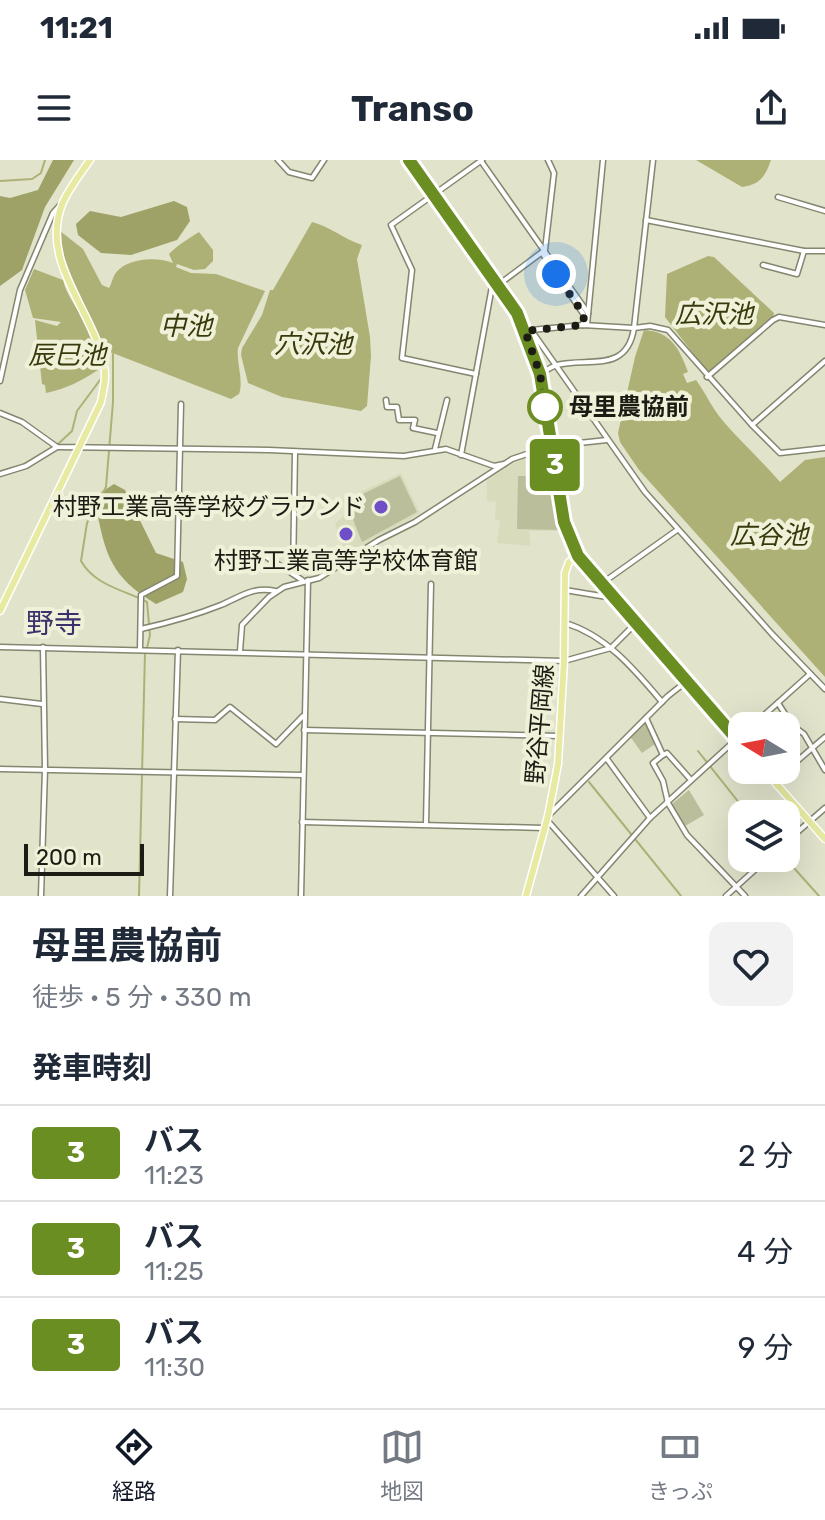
<!DOCTYPE html>
<html lang="ja">
<meta charset="utf-8">
<style>
body{margin:0;font-family:Rubik,"Noto Sans JP",sans-serif;background:#f2f2f3;color:#1f2937;height:100vh;display:flex;flex-direction:column;font-size:30px;white-space:nowrap}
*{box-sizing:border-box;margin:0}
p{font-size:26px;color:#747a83}
.icon{flex:none;width:44px;height:44px;fill:none;stroke:currentColor;stroke-width:2;stroke-linecap:round;stroke-linejoin:round}
.map{position:relative;height:736px;overflow:hidden}
.side{display:flex;flex-direction:column;background:#fff;flex:1}
.side>*{flex:none}
.badge{padding:0 16px;border-radius:6px;font-size:28px;line-height:52px}
.needle{width:52px;rotate:280deg}
.controls{position:absolute;left:728px;top:552px;display:grid;gap:16px}
.controls a{display:grid;place-items:center;width:72px;height:72px;border-radius:16px;background:#fff;box-shadow:0 8px 32px #0002;font-size:40px}
.scale{position:absolute;left:24px;bottom:20px;width:120px;box-sizing:border-box;padding-left:8px;border:4px solid #1c1c14;border-top:0;font-size:22px;line-height:28px;white-space:nowrap;color:#1c1c14;-webkit-text-stroke:6px #eff1d8;paint-order:stroke}
.you{position:absolute;width:40px;height:40px;margin:-20px;border:6px solid #fff;border-radius:50%;background:#1a73e8;box-shadow:0 0 0 12px #1a73e833}
.map>.badge{position:absolute;translate:-50% -50%;box-shadow:0 0 0 4px #fff}
h2{padding:0 32px;font-size:30px;line-height:72px}
.round{display:grid;place-items:center;flex:none;width:84px;height:84px;border-radius:16px;background:#f2f2f3}
.headline{display:flex;align-items:center;justify-content:space-between;height:136px;padding:0 32px}
h1{font-size:38px;font-weight:700;line-height:60px}
ul{padding:0;list-style:none}
li{display:flex;align-items:center;gap:24px;height:96px;padding:0 32px;border-top:2px solid #e0e1e3}
li div{flex:1}
li b{display:block;font-size:30px}
li em{font-style:normal}
li .badge{min-width:88px;font-weight:700;text-align:center}
.status{display:flex;justify-content:space-between;align-items:center;height:56px;padding:0 40px;background:#fff;direction:ltr}
.status svg{height:22px;fill:currentColor}
header{display:flex;justify-content:space-between;align-items:center;height:104px;padding:0 32px;background:#fff;font-size:36px;font-weight:700}
.tabs{display:flex;justify-content:space-around;align-items:center;height:112px;border-top:2px solid #e0e1e3;background:#fff;font-size:22px;color:#747a83}
.tabs a{display:grid;justify-items:center;gap:4px}
.tabs .on{color:#111827}
.map>svg:first-child{display:block}
</style>
<div class="status"><b>11:21</b><svg viewBox="0 0 49 12"><path d="M0 12V9h3v3zM5 12V6h3v6zM10 12V3h3v9zM15 12V0h3v12zM26 1h20v11H26zM47 4h2v5h-2z"/></svg></div>
<header><svg class="icon" aria-label="menu" viewBox="0 0 24 24"><path d="M4 6h16M4 12h16M4 18h16"/></svg>Transo<svg class="icon" aria-label="share" viewBox="0 0 24 24"><path d="M12 15V3M7 8l5-5 5 5M5 13v7h14v-7"/></svg></header>
<div class="map">
<svg width="825" height="736" viewBox="0 0 825 736">
<rect width="100%" height="100%" fill="#e1e3cb"/>
<g fill="#d9dcbc">
<path d="M546 292 551 294 561 371H529L531 386 497 383 500 360 495 359 496 342 487 341V316L520 300Z"/>
<path d="M401 313 420 353 347 397 335 364 348 352 343 340Z"/>
</g>
<g fill="#bbbe9a">
<path d="M400 316 417 352 362 382 346 342Z"/>
<path d="M518 316H550L551 328H554L558 370 517 369Z"/>
<path d="M646 558 658 582 642 593 629 575Z"/>
<path d="M689 630 704 655 685 666 672 644Z"/>
</g>
<g fill="#9ea267">
<path d="M53 0H74L45 47 22 110 0 126V36L10 38 38 30Z"/>
<path d="M174 41 187 47 190 61 177 80 131 95 101 93 78 75 76 64 90 51 121 57Z"/>
<path d="M114 324 125 330 156 393 183 402 187 419 183 432 156 444C106 414 105 390 94 337Z"/>
</g>
<g fill="#aeb176">
<path d="M696 0H771C765 17 760 24 742 27Z"/>
<path d="M312 62C329 66 344 79 362 85L357 99 370 177 371 196 367 246 361 251 282 237 248 223 241 195 242 188 262 155 270 130H273Z"/>
<path d="M60 71 83 89 102 125 109 128C111 125 112 120 114 116 123 98 157 96 173 103L169 94C179 84 188 79 199 72L213 90V101L205 109 194 110 177 104 176 107 191 113 216 114 265 131 238 188C236 203 244 220 239 234L231 239 110 192 107 184 105 191C91 151 59 116 60 71Z"/>
<path d="M708 96 714 97 774 153 773 158 708 213 665 157 667 114Z"/>
<path d="M34 109 63 120C69 148 108 179 98 210 81 221 66 229 46 233L45 225 42 224 35 160 57 166 61 162 33 158 25 130Z"/>
<path d="M644 170C670 171 680 189 688 212L683 214 687 223 696 220C707 235 711 247 723 261 742 283 762 301 780 322L805 300 825 297V517L639 310 620 282 618 273 635 197Z"/>
</g>
<g fill="none" stroke-linecap="round" stroke-linejoin="round">
<g stroke="#aeb176" stroke-width="2">
<path d="M0 21 32 19 41 13 45 0"/>
<path d="M113 194V242L106 327 87 363 81 401C95 426 125 430 147 442L150 475 147 488"/>
<path d="M57 285 72 271 77 251 103 216"/>
<path d="M22 305 51 288"/>
<path d="M698 591 748 654"/>
<path d="M589 622 681 736"/>
<path d="M785 698 819 736"/>
<path d="M139 736 145 493"/>
</g>
<g stroke="#848670" stroke-width="7">
<g id="minor">
<path d="M278 0 289 12 312 18 324 0"/>
<path d="M481 1 588 153"/>
<path d="M778 37 825 51"/>
<path d="M646 60 804 91H825"/>
<path d="M542 93 584 155 583 165"/>
<path d="M763 105 797 114 804 91"/>
<path d="M498 125 545 90 554 13 548 0"/>
<path d="M587 165 603 0"/>
<path d="M531 170 645 332 772 474 825 529"/>
<path d="M531 170 583 165 634 168 650 166 668 170 752 265"/>
<path d="M825 201 752 265 780 293 825 288"/>
<path d="M476 214 402 198 412 110 391 65 482 0"/>
<path d="M540 214C545 211 551 207 557 205 588 197 627 214 634 168L653 0"/>
<path d="M707 217 773 160 779 157 825 165"/>
<path d="M0 221 20 130 53 53 61 44"/>
<path d="M386 240 387 247H397L399 260H415L413 268 437 273"/>
<path d="M0 253 22 262 57 287 269 290 404 296 446 289 494 306 504 304"/>
<path d="M435 289 447 240"/>
<path d="M295 292 293 414 302 420"/>
<path d="M461 295 493 121"/>
<path d="M0 314 26 306 57 287"/>
<path d="M265 396 293 414"/>
<path d="M601 424 677 370"/>
<path d="M565 430 613 438"/>
<path d="M565 463C606 475 635 510 662 542"/>
<path d="M141 469C167 463 196 455 221 445 240 437 253 426 275 431"/>
<path d="M0 487 564 501 611 488 636 463"/>
<path d="M140 489 141 435 177 416 181 244"/>
<path d="M240 491 242 465 269 437 284 427 319 418 379 380 415 362 512 299 551 286 607 280"/>
<path d="M0 539 42 544"/>
<path d="M778 543 792 565 804 574 825 610"/>
<path d="M646 558 663 595 653 603 663 621 668 643 687 675 745 736"/>
<path d="M175 559 215 560 230 547 276 584 303 556"/>
<path d="M752 566 810 514"/>
<path d="M304 570 559 576"/>
<path d="M663 595 667 593 691 620"/>
<path d="M607 599 650 658"/>
<path d="M0 609 303 615"/>
<path d="M774 621 825 577"/>
<path d="M548 656 668 536 687 521"/>
<path d="M547 660 614 736"/>
<path d="M302 662 544 668"/>
<path d="M426 664 431 424"/>
<path d="M786 682 825 648"/>
<path d="M41 736 45 609 43 487"/>
<path d="M170 736 178 490"/>
<path d="M301 736 308 420"/>
<path d="M581 736 650 658 742 574"/>
<path d="M726 736 768 698"/>
</g>
</g>
<g stroke="#fff" stroke-width="9">
<g id="major">
<path d="M409 0 517 153 540 214 564 362 578 396 742 585"/>
<path d="M0 451 101 242C103 230 107 218 104 206 94 150 38 102 63 42 70 27 81 13 90 0"/>
<path d="M764 610 825 679"/>
<path d="M526 736 548 656 558 604 564 501 565 413 569 402 578 396"/>
</g>
</g>
<use href="#minor" stroke="#fff" stroke-width="4"/>
<use href="#major" stroke="#e7eaa0" stroke-width="6"/>
</g>
<g fill="none" stroke-linecap="round" stroke-linejoin="round">
<g stroke="#fff" stroke-width="18">
<path id="line" d="M409 0 517 153 540 214 564 362 578 396 742 585"/>
</g>
<use href="#line" stroke="#6b8e23" stroke-width="12"/>
<path stroke="#1c1c14" stroke-width="8" stroke-dasharray="0 14.4" d="M545 247 540 214 525 171 583 165 584 155 556 114"/>
</g>
<circle fill="#fff" stroke="#6b8e23" stroke-width="4" cx="545" cy="247" r="16"/>
<g fill="#6e4fc8" stroke="#eff1d8" stroke-width="3">
<circle cx="381" cy="347" r="8"/>
<circle cx="346" cy="374" r="8"/>
</g>
<g text-anchor="middle" stroke-width="8" stroke-linejoin="round" paint-order="stroke">
<g font-size="24" font-weight="bold" fill="#1c1c14" stroke="#eff1d8" text-anchor="start">
<text x="569" y="255">母里農協前</text>
</g>
<g font-size="24" fill="#1c1c14" stroke="#eff1d8" text-anchor="end">
<text x="365" y="355">村野工業高等学校グラウンド</text>
<text x="346" y="409" text-anchor="middle">村野工業高等学校体育館</text>
</g>
<g font-size="24" fill="#1c1c14" stroke="#eff1d8">
<text transform="translate(540 564) rotate(-85)" y="8">野谷平岡線</text>
</g>
<g font-size="26" font-style="italic" fill="#393a0b" stroke="#eff1d8">
<text x="714" y="163">広沢池</text>
<text x="186" y="175">中池</text>
<text x="313" y="193">穴沢池</text>
<text x="67" y="204">辰巳池</text>
<text x="769" y="384">広谷池</text>
</g>
<g font-size="28" fill="#3d306c" stroke="#eff1d8">
<text x="54" y="473">野寺</text>
</g>
</g>
</svg>
<div class="controls">
<a><svg class="needle" viewBox="-14 -14 28 28"><path d="M0-13l5 13h-10z" fill="#e53935"/><path d="M0 13l5-13h-10z" fill="#747a83"/></svg></a>
<a><svg class="icon" aria-label="layers" viewBox="0 0 24 24"><path d="M12 4l9 5-9 5-9-5zM3 14l9 5 9-5"/></svg></a>
</div>
<div class="scale">200 m</div>
<div class="you" style="left:556px;top:114px"></div>
<b class="badge" style="left:555px;top:305px;background:#6b8e23;color:#fff">3</b>
</div>
<section class="side">
<div class="headline"><div><h1>母里農協前</h1><p>徒歩 · 5 分 · 330 m</p></div><a class="round"><svg class="icon" aria-label="heart" viewBox="0 0 24 24"><path d="M12 20l-8-8c-3-5 5-10 8-4 3-6 11-1 8 4z"/></svg></a></div>
<h2>発車時刻</h2>
<ul>
<li><span class="badge" style="background:#6b8e23;color:#fff">3</span><div><b>バス</b><p>11:23</p></div><em>2 分</em></li>
<li><span class="badge" style="background:#6b8e23;color:#fff">3</span><div><b>バス</b><p>11:25</p></div><em>4 分</em></li>
<li><span class="badge" style="background:#6b8e23;color:#fff">3</span><div><b>バス</b><p>11:30</p></div><em>9 分</em></li>
</ul>
</section>
<nav class="tabs">
<a class="on"><svg class="icon" aria-label="directions" viewBox="0 0 24 24"><path d="M12 3l9 9-9 9-9-9zM9 14v-3h6M13 9l2 2-2 2"/></svg>経路</a>
<a><svg class="icon" aria-label="map" viewBox="0 0 24 24"><path d="M3 6l6-2 6 2 6-2v14l-6 2-6-2-6 2zM9 4v14M15 6v14"/></svg>地図</a>
<a><svg class="icon" aria-label="tickets" viewBox="0 0 24 24"><path d="M3 7h18v10H3zM15 7v10"/></svg>きっぷ</a>
</nav>
